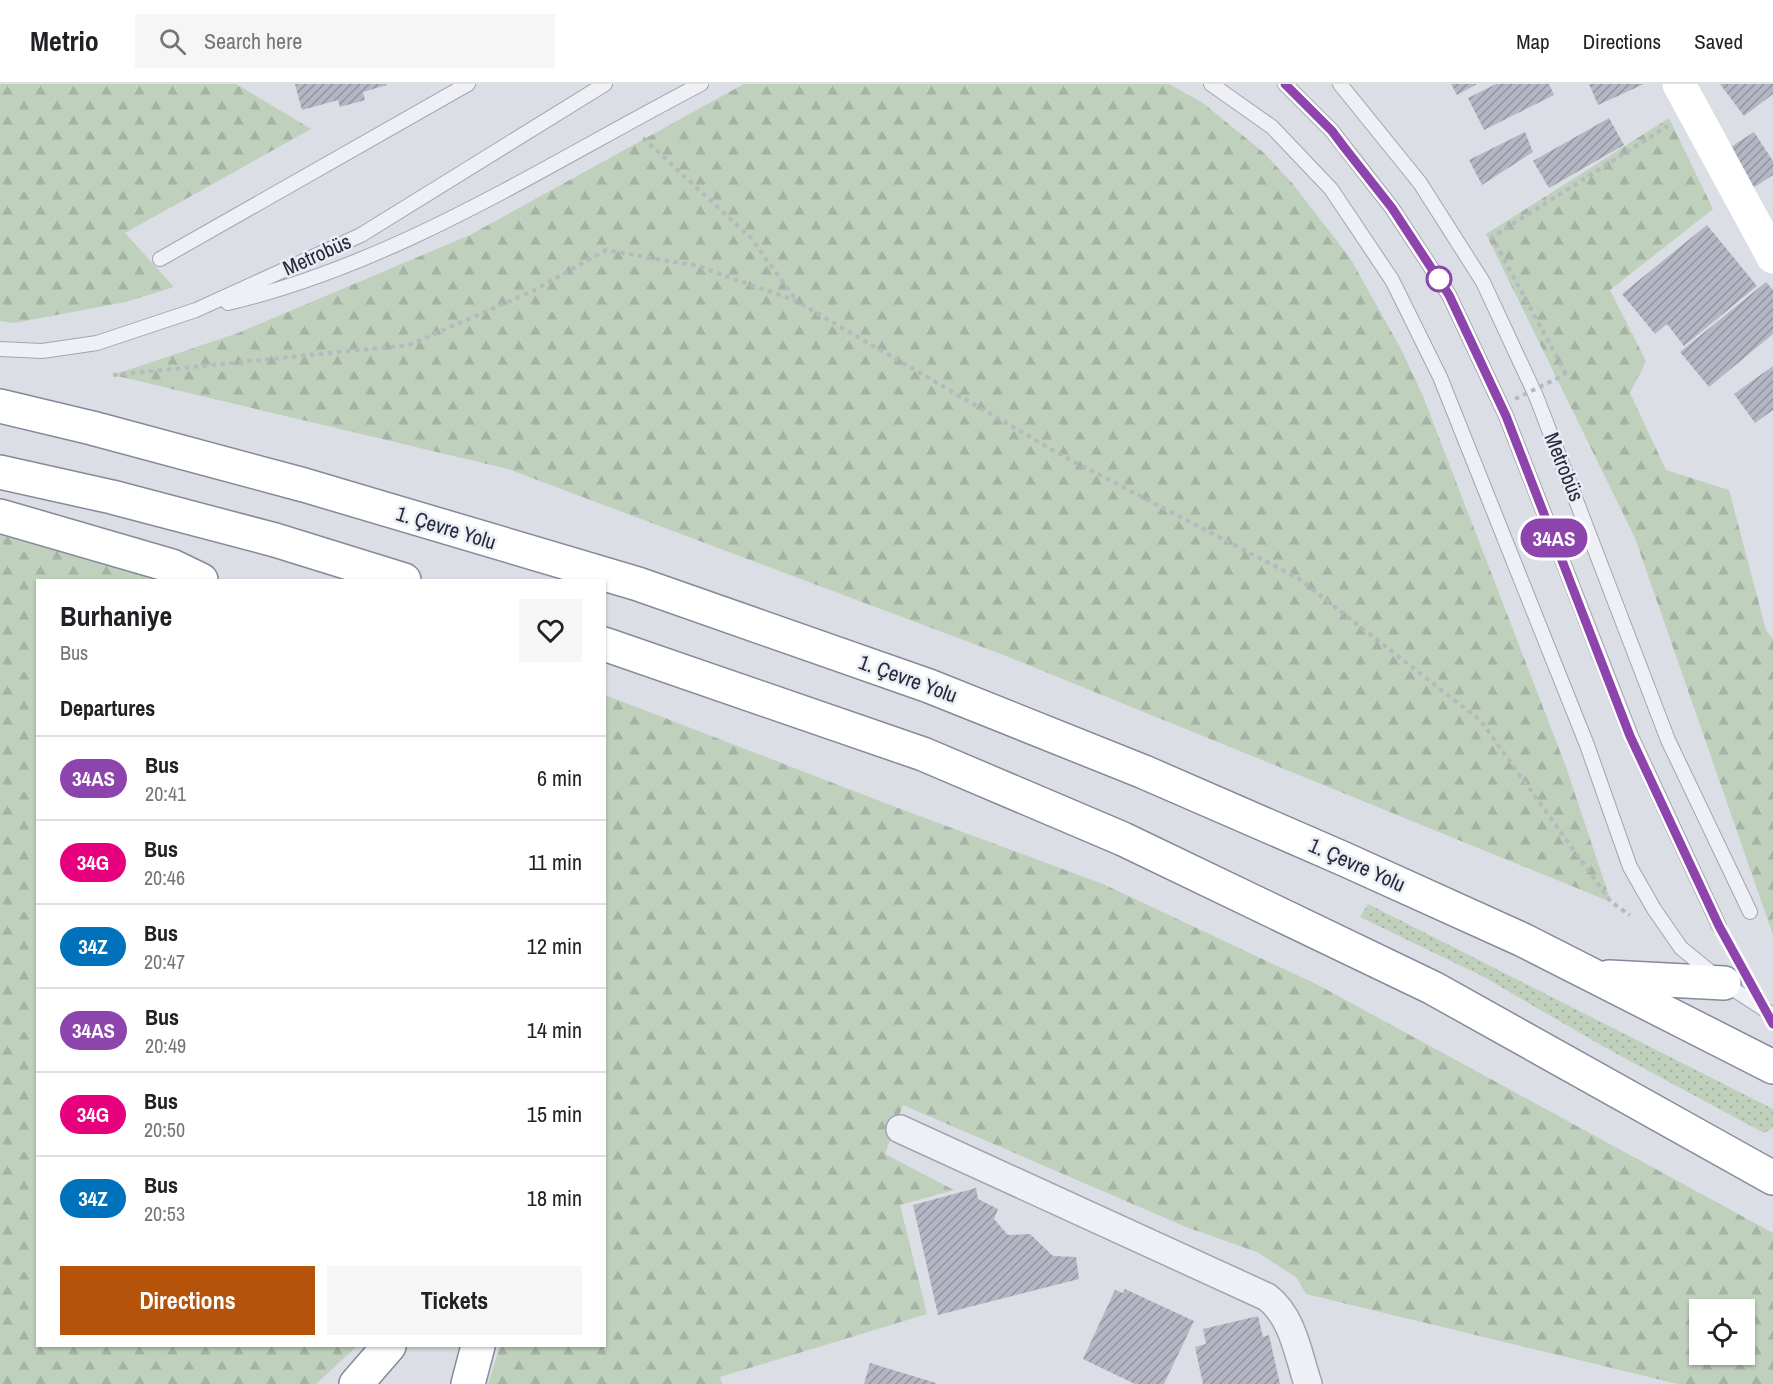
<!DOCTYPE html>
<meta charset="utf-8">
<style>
body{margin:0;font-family:"Archivo Narrow",sans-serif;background:#f6f6f6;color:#202124;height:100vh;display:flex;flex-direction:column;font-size:22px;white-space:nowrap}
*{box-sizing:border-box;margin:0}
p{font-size:20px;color:#757577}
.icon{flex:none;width:33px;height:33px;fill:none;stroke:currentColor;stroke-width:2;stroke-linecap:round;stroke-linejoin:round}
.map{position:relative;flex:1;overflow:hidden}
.sheet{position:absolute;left:36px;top:495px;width:570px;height:768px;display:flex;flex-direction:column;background:#fff;border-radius:0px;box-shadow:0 2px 4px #0004}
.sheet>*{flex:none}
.badge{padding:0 12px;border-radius:20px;font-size:21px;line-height:39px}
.tools{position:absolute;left:1689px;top:1215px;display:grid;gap:12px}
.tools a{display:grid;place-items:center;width:66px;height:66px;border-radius:0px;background:#fff;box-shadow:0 2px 4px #0004;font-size:30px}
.map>.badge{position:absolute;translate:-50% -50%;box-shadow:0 0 0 3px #fff}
h2{padding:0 24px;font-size:22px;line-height:54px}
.round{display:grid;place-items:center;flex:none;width:63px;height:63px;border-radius:0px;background:#f6f6f6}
.headline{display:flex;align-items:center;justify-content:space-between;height:102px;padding:0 24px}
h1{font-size:28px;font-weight:700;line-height:45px}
.button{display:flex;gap:12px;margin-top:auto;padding:12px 24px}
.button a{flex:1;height:69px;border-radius:0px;background:#b45309;color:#fff;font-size:24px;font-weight:700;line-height:69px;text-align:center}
.button a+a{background:#f6f6f6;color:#202124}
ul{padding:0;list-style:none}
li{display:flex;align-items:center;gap:18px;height:84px;padding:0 24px;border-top:2px solid #e0e0e0}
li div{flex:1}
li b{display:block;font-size:22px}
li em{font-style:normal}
li .badge{min-width:66px;font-weight:700;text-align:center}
header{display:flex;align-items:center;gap:36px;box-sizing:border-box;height:84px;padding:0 30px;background:#fff;border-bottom:2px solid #e0e0e0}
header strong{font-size:28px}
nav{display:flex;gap:33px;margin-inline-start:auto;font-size:21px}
.search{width:420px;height:54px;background:#f6f6f6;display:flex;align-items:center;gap:15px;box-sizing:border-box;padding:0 21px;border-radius:0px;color:#757577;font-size:22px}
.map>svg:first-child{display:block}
</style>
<header>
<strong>Metrio</strong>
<div class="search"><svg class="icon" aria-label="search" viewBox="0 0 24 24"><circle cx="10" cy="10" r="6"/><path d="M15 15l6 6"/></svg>Search here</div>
<nav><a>Map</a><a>Directions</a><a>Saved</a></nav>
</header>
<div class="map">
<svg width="1773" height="1300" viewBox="0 0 1773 1300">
<defs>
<pattern id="grass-dots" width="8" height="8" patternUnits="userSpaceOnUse" patternTransform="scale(1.5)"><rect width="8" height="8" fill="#bfd0bd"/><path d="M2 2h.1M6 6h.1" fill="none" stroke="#a4b3a3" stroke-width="1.8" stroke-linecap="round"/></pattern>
<pattern id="forest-firs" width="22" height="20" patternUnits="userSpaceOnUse" patternTransform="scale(1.5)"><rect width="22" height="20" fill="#bfd0bd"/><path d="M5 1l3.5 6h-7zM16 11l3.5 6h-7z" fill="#a4b3a3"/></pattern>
<pattern id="building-hatch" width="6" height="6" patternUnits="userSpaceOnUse" patternTransform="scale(1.5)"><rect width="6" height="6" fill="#b4b7c3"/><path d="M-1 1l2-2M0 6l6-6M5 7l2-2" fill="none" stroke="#9295a0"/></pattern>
</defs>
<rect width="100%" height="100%" fill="#dcdee6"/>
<path fill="url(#grass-dots)" d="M1368 820 1773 1025V1044L1764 1049 1606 964 1482 892 1360 833Z"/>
<g fill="url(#forest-firs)" fill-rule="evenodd">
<path d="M0 0H236L311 45 125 149 174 203 126 218 14 239 0 237Z"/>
<path d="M744 0H1169L1203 19 1264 69 1292 99 1350 174 1401 265 1423 312 1566 683 1611 818 1006 572 508 385 113 291 238 249 470 151Z"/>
<path d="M1669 34 1713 125 1610 206 1646 277 1630 309 1666 386 1729 406 1766 546 1773 555V851L1635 454 1486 150Z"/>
<path d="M0 447 172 496H38V1262H357L316 1300H0Z"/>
<path d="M605 611 898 724 1103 800 1318 901 1773 1149V1300H1678L1306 1210 1297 1194 1257 1168 1186 1143 903 1021 885 1070 954 1106 900 1121 927 1230 720 1293 722 1300H488L500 1262H604ZM1700 1226H1744V1270H1700Z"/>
</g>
<g fill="url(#building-hatch)">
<path d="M295 0H386L387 1 363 8 365 16 340 23 338 16 302 26Z"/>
<path d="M1451 0H1477L1457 11Z"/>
<path d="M1496 0H1549L1554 11 1484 46 1468 14Z"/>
<path d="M1589 0H1644L1598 21Z"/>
<path d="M1720 0H1773V10L1744 32Z"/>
<path d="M1609 34 1624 61 1549 104 1533 77Z"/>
<path d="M1525 48 1533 68 1482 101 1469 76Z"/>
<path d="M1754 48 1773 77V91L1748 107 1723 68Z"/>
<path d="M1707 141 1757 202 1684 262 1667 240 1655 250 1622 210Z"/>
<path d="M1766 198 1773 206V250L1709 303 1680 268Z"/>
<path d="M1773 282V326L1755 339 1734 310Z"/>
<path d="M976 1104 978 1115 998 1125 994 1135 1008 1151 1030 1150 1053 1172 1076 1173 1079 1195 938 1231 913 1121Z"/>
<path d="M1125 1205 1194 1237 1164 1300H1135L1083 1275 1115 1206 1123 1209Z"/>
<path d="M1258 1232 1263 1253 1269 1251 1280 1300H1203L1195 1263 1206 1260 1203 1245Z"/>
<path d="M870 1279 936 1299V1300H864Z"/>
</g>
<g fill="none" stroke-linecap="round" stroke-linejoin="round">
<g stroke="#a2a4b0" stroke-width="16">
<g id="lane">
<path d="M1211 0 1272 43 1331 105 1392 196 1440 293 1587 661 1630 783 1654 825 1681 864 1724 899 1773 931"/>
<path d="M1285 0 1332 47 1392 124 1449 211 1506 332 1631 652 1719 842"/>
<path d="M1340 0 1420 99 1483 198 1536 312 1668 656 1750 828"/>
<path d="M160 175 468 0"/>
<path d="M228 219C398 179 547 80 701 0"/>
<path d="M0 265 42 267 97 259 196 226 361 151 605 0"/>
</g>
</g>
<g stroke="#a2a4b0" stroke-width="30">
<path id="street" d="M900 1045 1267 1213C1293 1233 1298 1270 1308 1300"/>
</g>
<g stroke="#84899c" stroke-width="36">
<g id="highway">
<path d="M0 322 92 344 304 401 638 500 929 602 1144 688 1344 775 1523 856 1773 983"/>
<path d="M0 388 112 413 275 456 404 496"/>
<path d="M0 432 172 482 201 496"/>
<path d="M604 560 923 670 1123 755 1433 904 1773 1094"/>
<path d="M1609 893 1724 899"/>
<path d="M356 1300 389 1262"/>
<path d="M468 1300 478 1262"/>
</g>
</g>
<g stroke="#b7b9c1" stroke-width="4" stroke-dasharray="4.5 4.5" stroke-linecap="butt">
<path d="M643 54 751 154 796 216"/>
<path d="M1566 290 1492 153 1668 42"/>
<path d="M113 291 409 261 533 207 606 166 698 182 796 217 1063 372 1298 494 1481 637 1611 818 1630 831"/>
</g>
<use href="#lane" stroke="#eff0f5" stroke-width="14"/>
<use href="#street" stroke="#eff0f5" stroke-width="27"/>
<path stroke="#fff" stroke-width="33" d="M1679 0 1773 173"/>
<use href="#highway" stroke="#fff" stroke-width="33"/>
<path stroke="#b7b9c1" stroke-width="4" stroke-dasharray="4.5 4.5" stroke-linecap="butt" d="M1515 315 1566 290"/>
</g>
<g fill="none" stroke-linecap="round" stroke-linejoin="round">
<g stroke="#fff" stroke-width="14">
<path id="line" d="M1285 0 1332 47 1344 63 1392 124 1449 211 1506 332 1630 652 1719 842 1773 940"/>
</g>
<use href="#line" stroke="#8e44ad" stroke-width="9"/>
</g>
<circle fill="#fff" stroke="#8e44ad" stroke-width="3" cx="1439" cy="195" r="12"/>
<g text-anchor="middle" stroke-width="5" stroke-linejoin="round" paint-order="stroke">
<g font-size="21" fill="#262a3c" stroke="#ebedf4">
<text transform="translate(317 171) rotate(-24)" y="7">Metrobüs</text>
<text transform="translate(1564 383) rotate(68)" y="7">Metrobüs</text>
<text transform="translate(446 444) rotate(17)" y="7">1. Çevre Yolu</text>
<text transform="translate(908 595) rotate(20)" y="7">1. Çevre Yolu</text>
<text transform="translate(1357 781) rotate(24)" y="7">1. Çevre Yolu</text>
</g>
</g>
</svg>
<div class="tools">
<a><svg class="icon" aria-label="locate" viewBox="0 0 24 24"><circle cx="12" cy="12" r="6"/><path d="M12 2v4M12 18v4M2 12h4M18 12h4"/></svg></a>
</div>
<b class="badge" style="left:1554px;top:454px;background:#8e44ad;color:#fff">34AS</b>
<section class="sheet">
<div class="headline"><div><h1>Burhaniye</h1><p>Bus</p></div><a class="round"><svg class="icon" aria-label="heart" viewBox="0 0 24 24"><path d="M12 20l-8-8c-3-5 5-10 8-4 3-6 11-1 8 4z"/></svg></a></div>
<h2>Departures</h2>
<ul>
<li><span class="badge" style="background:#8e44ad;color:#fff">34AS</span><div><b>Bus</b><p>20:41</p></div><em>6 min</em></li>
<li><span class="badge" style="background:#e6007e;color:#fff">34G</span><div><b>Bus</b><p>20:46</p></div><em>11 min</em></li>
<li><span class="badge" style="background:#0072bc;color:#fff">34Z</span><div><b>Bus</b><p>20:47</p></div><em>12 min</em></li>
<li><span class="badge" style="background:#8e44ad;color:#fff">34AS</span><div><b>Bus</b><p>20:49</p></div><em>14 min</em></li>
<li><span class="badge" style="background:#e6007e;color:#fff">34G</span><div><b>Bus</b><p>20:50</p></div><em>15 min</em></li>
<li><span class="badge" style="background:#0072bc;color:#fff">34Z</span><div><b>Bus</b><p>20:53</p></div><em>18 min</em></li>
</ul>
<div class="button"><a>Directions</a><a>Tickets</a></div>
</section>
</div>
